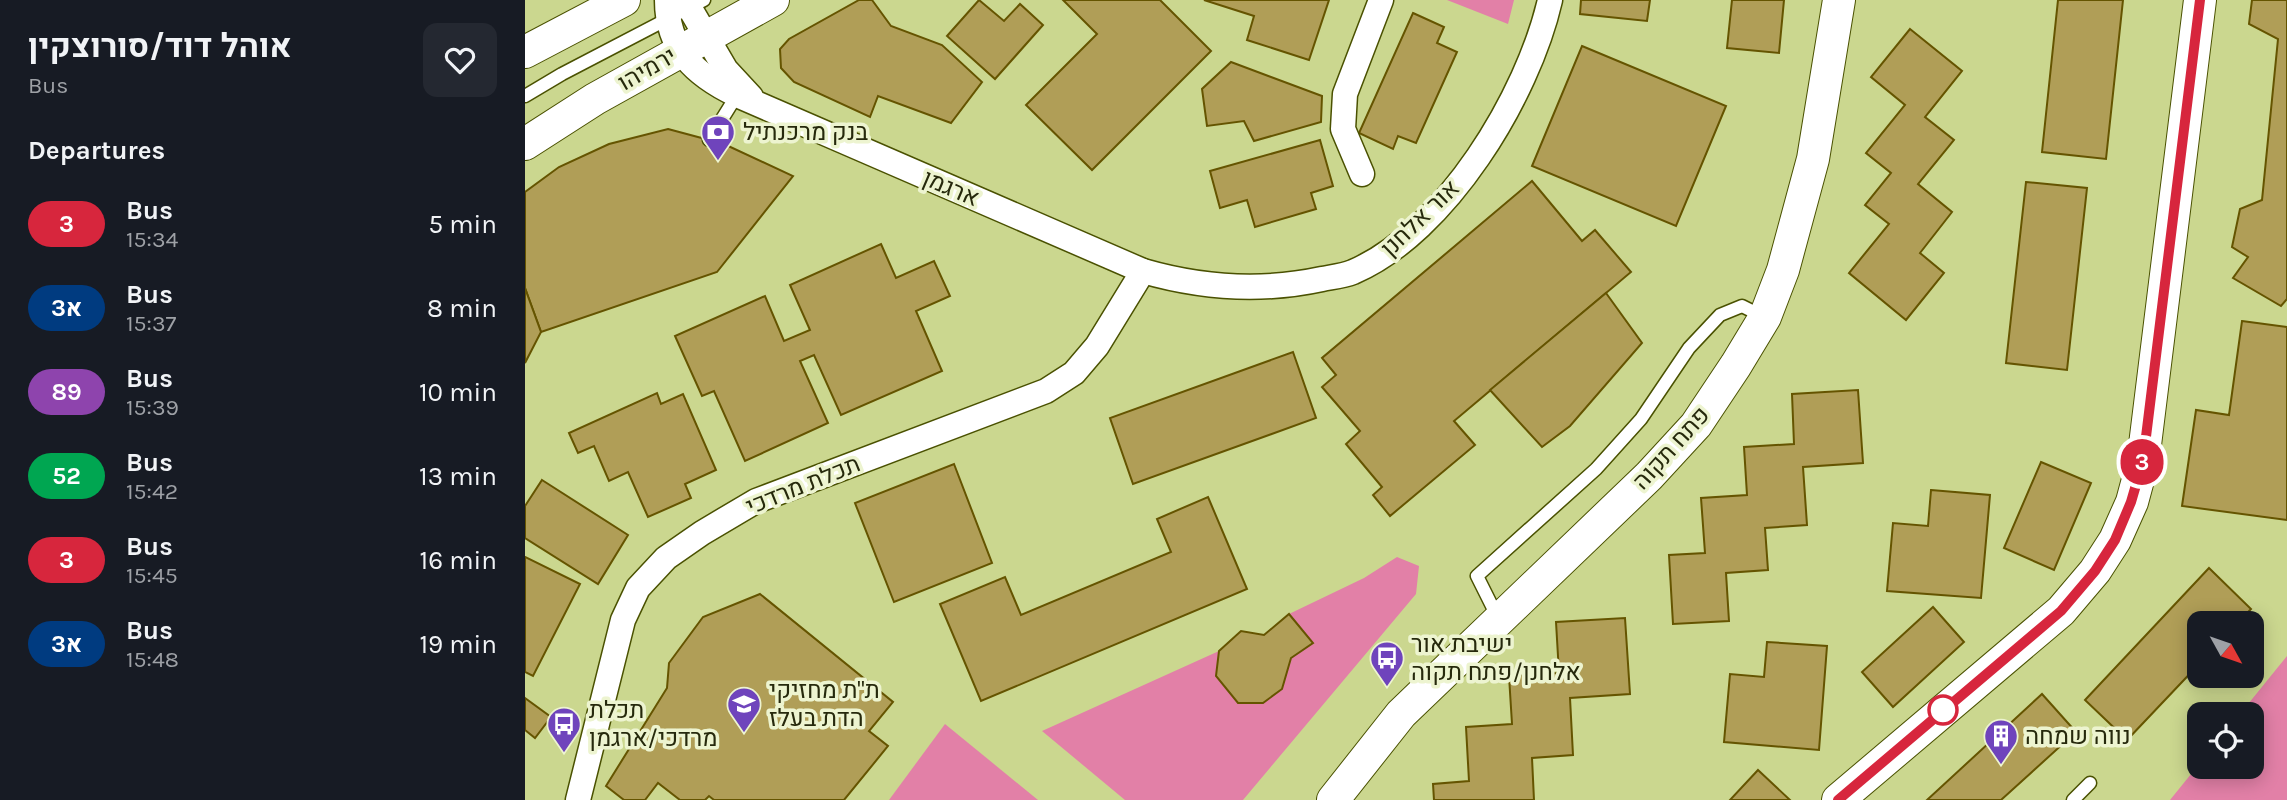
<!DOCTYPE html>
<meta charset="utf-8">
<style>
body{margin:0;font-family:Karla,Heebo,sans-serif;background:#242831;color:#f1f3f6;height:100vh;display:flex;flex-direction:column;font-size:26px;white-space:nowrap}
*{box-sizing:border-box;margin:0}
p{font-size:23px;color:#9ea1a6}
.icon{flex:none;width:38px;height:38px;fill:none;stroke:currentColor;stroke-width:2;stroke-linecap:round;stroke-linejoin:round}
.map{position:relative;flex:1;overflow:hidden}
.sheet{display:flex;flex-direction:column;background:#171b24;width:525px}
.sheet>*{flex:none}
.badge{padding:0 14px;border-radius:23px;font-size:24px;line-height:46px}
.needle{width:46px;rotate:130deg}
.fabs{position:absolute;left:1662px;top:611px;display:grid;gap:14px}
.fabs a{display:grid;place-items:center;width:77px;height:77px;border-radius:14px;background:#171b24;box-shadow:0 4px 18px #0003;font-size:35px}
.map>.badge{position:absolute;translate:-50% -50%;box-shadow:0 0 0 4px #fff}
h2{padding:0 28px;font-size:26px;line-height:63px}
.round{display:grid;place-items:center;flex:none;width:74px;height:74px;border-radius:14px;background:#242831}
.head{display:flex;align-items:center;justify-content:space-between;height:119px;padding:0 28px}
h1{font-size:33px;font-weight:700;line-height:52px}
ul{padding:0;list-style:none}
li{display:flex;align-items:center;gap:21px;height:84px;padding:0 28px}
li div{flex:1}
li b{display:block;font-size:26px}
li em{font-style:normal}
li .badge{min-width:77px;font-weight:700;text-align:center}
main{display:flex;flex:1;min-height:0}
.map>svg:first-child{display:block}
</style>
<main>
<section class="sheet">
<div class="head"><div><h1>אוהל דוד/סורוצקין</h1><p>Bus</p></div><a class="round"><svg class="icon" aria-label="heart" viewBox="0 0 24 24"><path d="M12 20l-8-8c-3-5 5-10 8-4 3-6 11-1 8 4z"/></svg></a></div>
<h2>Departures</h2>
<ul>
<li><span class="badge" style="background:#d7263d;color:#fff">3</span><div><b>Bus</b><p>15:34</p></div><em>5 min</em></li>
<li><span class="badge" style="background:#003b80;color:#fff">3א</span><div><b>Bus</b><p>15:37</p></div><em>8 min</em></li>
<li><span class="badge" style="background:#8e44ad;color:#fff">89</span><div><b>Bus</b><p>15:39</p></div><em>10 min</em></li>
<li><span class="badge" style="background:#00a651;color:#fff">52</span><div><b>Bus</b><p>15:42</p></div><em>13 min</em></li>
<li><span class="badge" style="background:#d7263d;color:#fff">3</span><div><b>Bus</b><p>15:45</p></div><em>16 min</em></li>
<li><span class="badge" style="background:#003b80;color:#fff">3א</span><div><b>Bus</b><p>15:48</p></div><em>19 min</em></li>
</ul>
</section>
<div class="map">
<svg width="1762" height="800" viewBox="0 0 1762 800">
<rect width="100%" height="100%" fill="#cbd78f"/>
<g fill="#e280a7">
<path d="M922 0H989L983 24Z"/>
<path d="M872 557 894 566 891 594 718 800H600L517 731 694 651 691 676 738 703 757 689 766 658 788 643 764 614 839 578Z"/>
<path d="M1762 656V800H1645L1675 763V766H1727V714H1715Z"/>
<path d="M420 724 513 800H364Z"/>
</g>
<g fill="#b09e57" stroke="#655400" stroke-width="2">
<path d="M334 0H347L366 26 417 45 457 82 426 123 353 96 345 117 269 82 256 68 255 49 264 39Z"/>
<path d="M454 0 479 21 495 4 518 25 470 79 422 36Z"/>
<path d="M538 0H635L686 51 567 170 501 105 572 34Z"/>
<path d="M679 0H804L784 60 722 40 729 16Z"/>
<path d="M1056 0H1125L1122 21 1055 14Z"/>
<path d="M1207 0H1259L1254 53 1202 48Z"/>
<path d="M1533 0H1598L1581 159 1517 152Z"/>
<path d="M1727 0H1762V299L1756 306 1708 278 1723 257 1707 247 1715 209 1737 200 1753 39 1724 24Z"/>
<path d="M888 13 919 27 912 43 932 52 891 143 873 136 868 149 834 133Z"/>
<path d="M1385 29 1437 71 1400 117 1429 140 1393 184 1427 212 1395 253 1419 273 1381 320 1324 273 1364 224 1340 205 1366 173 1341 153 1380 105 1346 77Z"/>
<path d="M1057 46 1201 106 1151 226 1007 166Z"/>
<path d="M706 62 797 96 796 122 729 141 719 121 682 126 677 89Z"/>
<path d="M143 129 199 144 268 176 192 272 16 332 0 288V192L34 167 84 144Z"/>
<path d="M795 140 808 186 786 193 791 209 730 227 722 200 695 208 685 171Z"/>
<path d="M1007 181 1057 241 1070 230 1106 272 929 421 950 445 865 516 848 495 857 487 821 444 835 431 797 387 811 375 797 358Z"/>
<path d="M1501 182 1562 188 1542 370 1481 363Z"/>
<path d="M356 244 371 278 409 261 425 296 391 311 417 371 316 415 289 355 275 361 303 423 220 461 189 391 177 396 150 336 240 296 259 341 285 330 265 285Z"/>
<path d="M0 288 16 332 0 363Z"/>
<path d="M1081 293 1117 343 1045 426 1017 447 965 390Z"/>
<path d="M1717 321 1762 327V520L1657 506 1671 410 1704 415Z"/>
<path d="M768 352 791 418 608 484 585 418Z"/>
<path d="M1333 390 1338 463 1278 467 1282 525 1240 528 1243 570 1201 573 1204 621 1148 624 1144 555 1180 553 1176 498 1222 495 1219 447 1269 444 1267 394Z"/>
<path d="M132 393 136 404 158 394 191 470 160 484 166 498 123 517 103 472 84 481 69 446 53 453 44 433Z"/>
<path d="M1516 462 1566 483 1529 570 1479 548Z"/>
<path d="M429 464 467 563 369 602 330 503Z"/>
<path d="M17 480 103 535 73 584 0 538V506Z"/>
<path d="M1406 490 1465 495 1456 598 1362 591 1368 523 1403 526Z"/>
<path d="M683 497 722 589 456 701 415 604 480 577 496 615 646 552 632 519Z"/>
<path d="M0 557 55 584 8 676 0 672Z"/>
<path d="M1684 568 1726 609 1713 623H1675V663L1602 740 1560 700Z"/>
<path d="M235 594 368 702 344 731 363 746 319 800H189L184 796 180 800H155L133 783 120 800H99L81 786 142 688 144 663 178 617Z"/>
<path d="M1408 607 1439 642 1368 707 1337 672Z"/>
<path d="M764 614 788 643 766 658 757 689 738 703H713L691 676 694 651 716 631 739 635Z"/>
<path d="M1100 618 1105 694 1045 698 1048 755 1007 758 1009 800H909L908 784 944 781 941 727 987 724 984 676 1034 673 1031 622Z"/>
<path d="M1242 642 1302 646 1294 750 1199 742 1205 674 1239 677Z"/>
<path d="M1517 694 1551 732 1476 800H1402Z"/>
<path d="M0 698 26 717 10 738 0 730Z"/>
<path d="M1233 770 1265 800H1205Z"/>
</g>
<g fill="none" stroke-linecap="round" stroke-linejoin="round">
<g stroke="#4a5101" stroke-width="15">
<g id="service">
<path d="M0 96 37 74 179 0"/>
<path d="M184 140 212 95"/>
<path d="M973 618 952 576 1071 469 1116 419 1164 348 1195 315 1217 306 1239 317"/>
<path d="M1548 800 1565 783"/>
</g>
</g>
<g stroke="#4a5101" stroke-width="27">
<g id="minor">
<path d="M142 0C142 49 170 75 212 95L618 271C677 288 737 292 797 279 807 277 818 276 828 272 921 232 1003 96 1025 0"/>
<path d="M160 0 201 70 226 97"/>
<path d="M837 174 818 129 820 94 856 0"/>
<path d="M53 800 98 620 113 588 141 558 177 533 231 501 521 391 549 373 572 346 618 271"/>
</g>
</g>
<g stroke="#4a5101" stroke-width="34">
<g id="tertiary">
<path d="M0 52 99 0"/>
<path d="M0 144 70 99 248 0"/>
<path d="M808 800 876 714 1124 476 1171 425 1211 365 1240 317 1258 270 1288 159 1314 0"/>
<path d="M1313 800 1536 611 1570 571 1590 540 1607 502 1618 461 1675 0"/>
</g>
</g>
<use href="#service" stroke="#fff" stroke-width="12"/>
<use href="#minor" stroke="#fff" stroke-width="24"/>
<use href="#tertiary" stroke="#fff" stroke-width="32"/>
</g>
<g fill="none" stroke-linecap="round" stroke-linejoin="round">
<g stroke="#fff" stroke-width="16">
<path id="line" d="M1313 800 1536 611 1570 571 1590 540 1606 502 1618 461 1675 0"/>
</g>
<use href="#line" stroke="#d7263d" stroke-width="10"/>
</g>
<defs>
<g id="bank-pin" transform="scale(1.75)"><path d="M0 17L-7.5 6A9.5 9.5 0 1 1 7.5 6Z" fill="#6f44bc" stroke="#edf4d0"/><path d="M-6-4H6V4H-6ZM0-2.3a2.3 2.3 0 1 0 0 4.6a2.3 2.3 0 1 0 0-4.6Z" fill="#fff"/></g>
<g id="bus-pin" transform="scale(1.75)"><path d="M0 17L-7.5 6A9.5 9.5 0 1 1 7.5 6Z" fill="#6f44bc" stroke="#edf4d0"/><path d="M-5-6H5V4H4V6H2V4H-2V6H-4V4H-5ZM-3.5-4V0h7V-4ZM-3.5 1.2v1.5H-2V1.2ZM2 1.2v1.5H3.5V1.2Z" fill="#fff"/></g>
<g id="school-pin" transform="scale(1.75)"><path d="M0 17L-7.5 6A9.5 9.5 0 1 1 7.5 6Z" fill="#6f44bc" stroke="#edf4d0"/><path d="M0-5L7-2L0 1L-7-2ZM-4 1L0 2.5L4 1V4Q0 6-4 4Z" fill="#fff"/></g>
<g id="building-pin" transform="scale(1.75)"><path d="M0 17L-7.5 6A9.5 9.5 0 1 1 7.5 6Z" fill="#6f44bc" stroke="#edf4d0"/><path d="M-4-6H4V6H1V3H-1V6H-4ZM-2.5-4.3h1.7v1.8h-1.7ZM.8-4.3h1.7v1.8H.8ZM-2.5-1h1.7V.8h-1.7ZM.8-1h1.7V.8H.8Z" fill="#fff"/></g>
</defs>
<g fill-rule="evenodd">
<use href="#bank-pin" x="193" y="132"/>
<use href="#bus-pin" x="862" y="658"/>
<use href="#school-pin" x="219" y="704"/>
<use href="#bus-pin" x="39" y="724"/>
<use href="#building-pin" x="1476" y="736"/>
</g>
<circle fill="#fff" stroke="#d7263d" stroke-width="3.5" cx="1418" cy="710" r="14"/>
<g text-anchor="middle" stroke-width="7" stroke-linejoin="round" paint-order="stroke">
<g font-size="24" fill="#26290c" stroke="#edf4d0">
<text transform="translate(122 69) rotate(-30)" y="8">ירמיהו</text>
<text transform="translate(426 188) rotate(23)" y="8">ארגמן</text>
<text transform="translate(895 218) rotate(-44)" y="8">אור אלחנן</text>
<text transform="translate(1146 448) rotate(-48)" y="8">פתח תקוה</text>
<text transform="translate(278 485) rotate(-22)" y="8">תכלת מרדכי</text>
</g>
<g font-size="24" fill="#26290c" stroke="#edf4d0" text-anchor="start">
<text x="218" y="140">בנק מרכנתיל</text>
<text x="886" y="652">ישיבת אור<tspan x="886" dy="28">אלחנן/פתח תקוה</tspan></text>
<text x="244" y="698">ת"ת מחזיקי<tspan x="244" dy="28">הדת בעלז</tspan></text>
<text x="64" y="718">תכלת<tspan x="64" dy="28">מרדכי/ארגמן</tspan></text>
<text x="1500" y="744">נווה שמחה</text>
</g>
</g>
</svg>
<div class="fabs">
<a><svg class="needle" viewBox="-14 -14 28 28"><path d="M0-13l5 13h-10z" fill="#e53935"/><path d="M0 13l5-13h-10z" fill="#9ea1a6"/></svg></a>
<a><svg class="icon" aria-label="locate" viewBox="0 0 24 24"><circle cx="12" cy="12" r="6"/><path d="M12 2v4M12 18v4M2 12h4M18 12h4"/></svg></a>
</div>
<b class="badge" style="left:1617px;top:462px;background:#d7263d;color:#fff">3</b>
</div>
</main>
